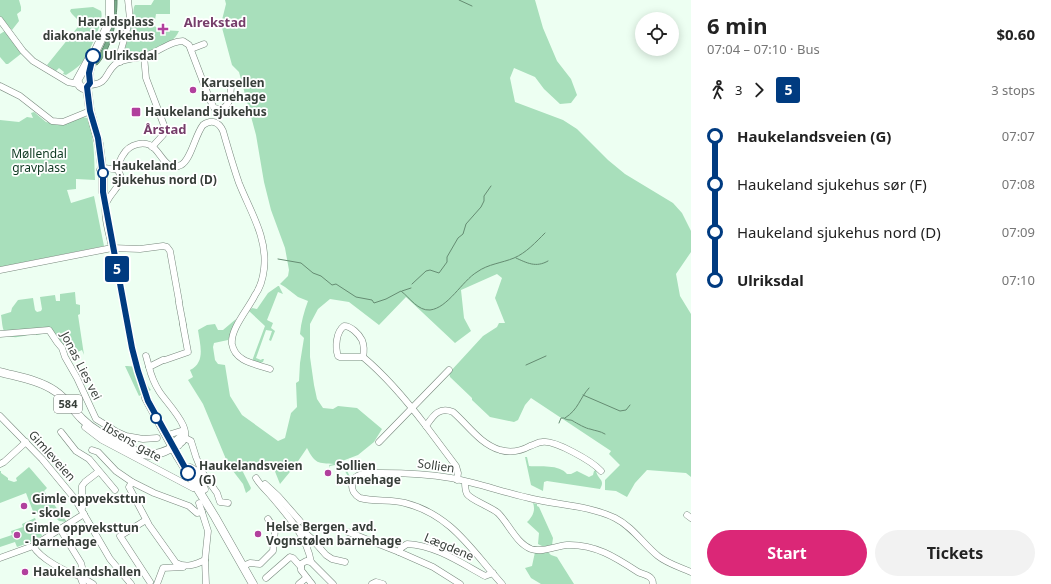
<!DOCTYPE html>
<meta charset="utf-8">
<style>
body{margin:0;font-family:"Noto Sans",sans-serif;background:#f2f2f2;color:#222;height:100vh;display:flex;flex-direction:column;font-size:15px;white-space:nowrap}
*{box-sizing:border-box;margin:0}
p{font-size:13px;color:#767676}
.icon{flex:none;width:22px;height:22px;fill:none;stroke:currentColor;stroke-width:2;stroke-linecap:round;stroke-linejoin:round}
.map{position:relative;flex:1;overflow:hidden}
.details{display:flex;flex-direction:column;background:#fff;width:360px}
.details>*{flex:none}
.badge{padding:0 8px;border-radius:3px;font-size:14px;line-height:26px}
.tools{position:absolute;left:635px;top:12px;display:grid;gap:8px}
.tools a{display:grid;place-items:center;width:44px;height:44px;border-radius:50%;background:#fff;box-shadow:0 2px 10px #0003;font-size:20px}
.map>.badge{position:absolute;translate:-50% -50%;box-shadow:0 0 0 2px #fff}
.legs{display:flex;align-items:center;gap:6px;height:44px;padding:0 16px;font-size:13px}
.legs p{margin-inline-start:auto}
.head{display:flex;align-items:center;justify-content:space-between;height:68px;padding:0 16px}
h1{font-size:22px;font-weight:700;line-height:30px}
.cta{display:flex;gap:8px;margin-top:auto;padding:8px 16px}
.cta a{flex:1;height:46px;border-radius:24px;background:#db2777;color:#fff;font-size:16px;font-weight:700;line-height:46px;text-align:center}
.cta a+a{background:#f2f2f2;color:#222}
ul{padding:0 16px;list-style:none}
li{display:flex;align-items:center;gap:14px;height:48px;font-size:15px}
li i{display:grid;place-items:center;width:6px;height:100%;margin:0 5px;background:currentColor}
li i::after{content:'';width:10px;height:10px;margin:-5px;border:3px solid;border-radius:50%;background:#fff}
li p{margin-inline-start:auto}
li:first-child i{background:linear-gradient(#0000 50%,currentColor 0)}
li:last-child i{background:linear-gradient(currentColor 50%,#0000 0)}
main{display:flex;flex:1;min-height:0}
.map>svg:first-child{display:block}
</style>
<main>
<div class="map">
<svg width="691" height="584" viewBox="0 0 691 584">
<rect width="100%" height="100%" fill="#edfff2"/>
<g fill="#a8dfbb">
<path d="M0 0H19L21 7V11L17 14 19 21 12 30 0 16Z"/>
<path d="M154 0H170V14H156L154 26 162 30 179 31C171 49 143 54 126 57L123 55 131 28 134 7 135 5H151Z"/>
<path d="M225 0H535L543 28 557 61 571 79 577 95 571 103 560 104 544 89 535 77 514 68 510 78 515 102 563 120 577 129 608 160 625 174 673 203 682 213 691 231V252L676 274 680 296 691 314V477L686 473 647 470 635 483 627 497 616 491 605 490V480L620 465 609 454 611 451 531 398 525 405 518 420 514 422 490 417 472 400V398L450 377 449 373 483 336 497 327 499 323H505L495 298 502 278 497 274 461 290 464 318 471 331 455 343 406 297 379 325 349 302 330 299 318 309 310 324V357L314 385 317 399 323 408 333 409 338 406 357 408 382 429 374 442 358 455 337 463 344 464 345 466 350 477 349 482 337 479V480L336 479 337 476 338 478 347 480 349 478 342 466 335 465 330 466V468L329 465 334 464C318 463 315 464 307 448L294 467 280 484 272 464 264 462 255 471 250 467 243 472 251 488 250 490 246 493 243 484 233 471 226 470 228 464 203 404 188 380 193 377 190 370C206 362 200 345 198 330L207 325 215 324 218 330H223L236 319 228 340 214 343 213 347 215 360 218 364 225 365 230 396 242 415 278 441 285 438 291 413 297 407 296 383 299 381 300 363 304 338 300 334C301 322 304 312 308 301L298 297 285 287 280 284 288 276 289 270 285 248 271 210 264 182 256 135 239 72 232 65 221 24 226 4Z"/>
<path d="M93 7 101 11C105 21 89 52 83 61 79 67 72 71 66 75L63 74 64 72 59 68 56 71 47 65 81 23 72 14 70 11 71 9Z"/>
<path d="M5 31 22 53 8 64H6L0 57V34Z"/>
<path d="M34 112 46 122 51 123 83 117 87 118C95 137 94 159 95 180L76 179V189L67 190 71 203 94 196 104 246 0 267V120L19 122 27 117 33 118 31 113Z"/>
<path d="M278 286H279L283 294 278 292 267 320 273 323 271 328 275 331 271 341 269 340 272 331 266 330 256 358 261 360 262 359H264L263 362 260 363 252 361 265 326 249 311 252 308 257 309 268 293Z"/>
<path d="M75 292 76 304 80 305V314L78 315 84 355 82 350 71 355 54 333 48 334V333L36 335V333C28 334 10 343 4 331 2 327 2 320 1 315L11 312 12 308 18 300 33 298 35 310 37 312 41 311 42 309 40 297 55 295 56 301H60V294Z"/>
<path d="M125 366C145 365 142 379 151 390L139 396Z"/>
<path d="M525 457H527L529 466C540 467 559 464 567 474H571L577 471 589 477 593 475 594 471 596 470C597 480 606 479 600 489L547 481 544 482 543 491 531 485Z"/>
<path d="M29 467 47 488 44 491 67 522 59 521 53 515 49 513 47 509 34 514 26 493 0 503V471H1V473L8 478V480L14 482 17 481 16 478Z"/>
<path d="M533 503 537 504V506L539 507 553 538 552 545 544 547 538 544 539 533 527 522C532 517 536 511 533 503Z"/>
<path d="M35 518 42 536 31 542 17 547 15 542 0 547V539L12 535 11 531 23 527 22 524Z"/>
<path d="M535 552H548L551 555 557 557 574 584H541L531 578 525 568 532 566Z"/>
</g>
<path fill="#79ad8b" stroke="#658c72" d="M114 0H117C117 21 112 49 97 65L95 64C107 39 114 29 114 0Z"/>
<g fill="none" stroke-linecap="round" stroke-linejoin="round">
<g stroke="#658c72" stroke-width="1">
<path d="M459 0 472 6"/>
<path d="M516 258C527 263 536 268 548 261"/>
<path d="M278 259 301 263 313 273 321 276 332 285 336 284 356 297 372 300 374 303 386 299 401 291C410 298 418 311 430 310 448 308 462 281 477 272 488 264 502 263 514 258 526 253 536 242 545 233"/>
<path d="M412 284 426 271 430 270 439 273 447 262V257L458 238 463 234 466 224 481 207 484 201V196L491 186"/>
<path d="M402 291 411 288"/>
<path d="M526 365 546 356"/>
<path d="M583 395 620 411 626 410 630 405"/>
<path d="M565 418C579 409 579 399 589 388"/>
<path d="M559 423 561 418H564C568 421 570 419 573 421 576 423 587 429 590 429 596 431 600 431 605 434"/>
</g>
<g stroke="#c9d8cd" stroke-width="8" stroke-dasharray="8 4" stroke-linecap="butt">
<path d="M103 192 106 211"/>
<path d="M112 240 132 348 146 398"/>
</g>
<g stroke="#78887d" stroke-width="7">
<g id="minor">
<path d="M0 20 23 51 33 61 68 82 78 84"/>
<path d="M191 49 204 44"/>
<path d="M144 56 146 78 165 128 163 135 152 147"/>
<path d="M120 62 121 50 130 19 128 0"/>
<path d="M89 85C110 84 104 72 117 63 126 58 138 59 148 55 160 51 170 41 183 41L189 45 210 100 214 108 221 109C231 105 230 96 231 87"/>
<path d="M0 86 20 96 52 121 63 122 90 111"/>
<path d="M117 169C119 164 120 159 123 155 129 144 146 139 155 149 162 156 168 172 181 165 191 160 195 135 203 125 212 119 219 122 223 131 228 148 233 166 239 183 250 211 268 238 264 269 263 278 260 288 255 295 249 308 230 329 232 344 235 362 256 364 270 369"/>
<path d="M100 170C106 166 111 170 117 169"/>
<path d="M112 248 140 249 163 246 167 247 170 251 179 301"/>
<path d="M0 270 112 248C110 236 103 216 106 204 110 191 128 183 117 169"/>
<path d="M179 303 183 324"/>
<path d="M344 326C351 326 359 334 362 340 364 345 364 352 363 357H340L338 356C335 347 336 332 344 326Z"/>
<path d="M0 334 49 330 57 342 62 348 65 357 77 378 96 419 117 432 126 436 143 439 157 438"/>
<path d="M146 356 149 367"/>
<path d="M363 357C387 377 407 401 426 426"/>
<path d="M163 360 149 367C151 375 154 383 159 391 166 403 200 434 178 445"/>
<path d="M165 360 188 352 183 325"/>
<path d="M0 416 42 459 75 499 110 559 131 584"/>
<path d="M85 427 102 440 193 488"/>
<path d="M61 432 76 451 89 459 115 490"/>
<path d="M171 434 184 430"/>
<path d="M185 438 191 441 196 457 202 472 217 493 220 502 228 503"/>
<path d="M175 441 182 435 184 430"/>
<path d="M379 442 449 370"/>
<path d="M92 450 98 452 116 471 132 482 154 493 189 506 197 513 202 512"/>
<path d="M0 464 4 462 26 442"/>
<path d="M256 478C260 485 267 491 272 497 288 516 307 537 311 562"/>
<path d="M457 480 458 473 456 466 426 426C433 416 439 406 453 412 468 425 480 444 500 450 511 453 521 451 530 446 534 445 538 442 542 442 555 440 592 461 601 471"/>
<path d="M132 482 129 487 149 525 176 563C186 568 195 565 205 560"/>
<path d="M465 482C465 486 465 490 467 494 471 500 491 507 498 513 509 524 516 543 531 549 542 553 556 546 567 545 595 544 615 557 638 572 644 575 653 575 653 584"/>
<path d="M265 484 278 496 300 521"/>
<path d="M199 503 208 531 205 560 206 584"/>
<path d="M82 508V486L85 482 98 472"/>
<path d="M687 515 691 518"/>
<path d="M146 520 120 536 150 582"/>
<path d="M298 527 311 538 326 555 332 559 345 562"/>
<path d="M60 529 81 563 82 567 80 576 93 584"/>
<path d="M348 532 399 552"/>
<path d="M33 546C41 559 65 572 80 576L83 584"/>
<path d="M0 558 33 546 84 514"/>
<path d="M243 566 250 563 260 564 273 551 275 530 268 519"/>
<path d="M266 578 290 557 293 558 301 567"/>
<path d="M157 584 163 568 183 567"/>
<path d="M299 584 306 578"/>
<path d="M312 584 301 570V564L306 561 311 562 333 584"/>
<path d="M372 584 376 582 383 584"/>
<path d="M460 584 433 567 399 552 401 548 407 544C435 545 461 563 485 576L493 573"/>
<path d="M502 584C472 551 452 515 405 503 390 499 375 502 360 498 355 495 352 491 352 486 352 471 371 473 381 473 404 473 428 474 451 478 479 483 505 493 533 499 560 505 590 506 615 518 633 527 643 544 658 556 668 564 680 567 691 572"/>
</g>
</g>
<g stroke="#78887d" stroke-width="9">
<g id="major">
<path d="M87 87 90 111 99 144 103 176V192"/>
<path d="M87 87 90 83 89 73 93 56 110 21V0"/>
<path d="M87 87 83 88 80 86 77 81 89 59"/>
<path d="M0 372C18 377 39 380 55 391 66 398 73 410 82 419 96 433 112 439 129 448 136 451 141 455 149 455 159 455 168 450 178 445"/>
<path d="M146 398 178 457 215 517 253 584"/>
<path d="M190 468 195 471 204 489"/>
</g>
</g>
<use href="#minor" stroke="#fff" stroke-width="6"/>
<use href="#major" stroke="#fff" stroke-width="8"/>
</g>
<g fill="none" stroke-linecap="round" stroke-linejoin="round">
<g stroke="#fff" stroke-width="9">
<path id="line-1" d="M93 56 89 73 90 83 87 87 90 111 98 138 103 176V192L132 348 138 371 148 401 188 473"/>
</g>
<use href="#line-1" stroke="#003b80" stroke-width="6"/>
</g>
<g fill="#b1409d" stroke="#fff" stroke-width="1.5">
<path d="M161 23h4v4h4v4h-4v4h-4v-4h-4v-4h4z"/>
<circle cx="193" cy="90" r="4"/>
<rect x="131" y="107" width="10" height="10" rx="2"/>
<circle cx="328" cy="473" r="4"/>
<circle cx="24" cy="506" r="4"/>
<circle cx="258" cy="534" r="4"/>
<circle cx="17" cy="535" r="4"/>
<circle cx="25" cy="572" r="4"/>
</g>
<g fill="#fff" stroke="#003b80" stroke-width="2">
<circle cx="93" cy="56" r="7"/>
<circle cx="103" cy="173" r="5"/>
<circle cx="156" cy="418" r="5"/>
<circle cx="188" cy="473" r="7"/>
</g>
<g text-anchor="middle" stroke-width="3.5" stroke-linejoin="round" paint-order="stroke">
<rect fill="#fff" stroke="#737874" stroke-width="1" x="54" y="395" width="28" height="18" rx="3"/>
<g font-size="11" font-weight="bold" fill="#373e39">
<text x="68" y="408">584</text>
</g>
<g font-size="12" font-weight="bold" fill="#373e39" stroke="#fff" text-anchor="start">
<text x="154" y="26" text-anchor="end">Haraldsplass<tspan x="154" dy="14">diakonale sykehus</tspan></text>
<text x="201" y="87">Karusellen<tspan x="201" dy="14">barnehage</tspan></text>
<text x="145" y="116">Haukeland sjukehus</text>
<text x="336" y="470">Sollien<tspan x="336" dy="14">barnehage</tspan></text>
<text x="32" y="503">Gimle oppveksttun<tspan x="32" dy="14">- skole</tspan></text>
<text x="266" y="531">Helse Bergen, avd.<tspan x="266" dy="14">Vognstølen barnehage</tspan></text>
<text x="25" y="532">Gimle oppveksttun<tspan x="25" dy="14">- barnehage</tspan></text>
<text x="33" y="576">Haukelandshallen</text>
</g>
<g font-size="12" font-weight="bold" fill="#373e39" stroke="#fff" text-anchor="start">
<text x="104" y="60">Ulriksdal</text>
<text x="112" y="170">Haukeland<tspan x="112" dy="14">sjukehus nord (D)</tspan></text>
<text x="199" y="470">Haukelandsveien<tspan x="199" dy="14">(G)</tspan></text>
</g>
<g font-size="12" fill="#0c3720" stroke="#fff">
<text x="39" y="158">Møllendal<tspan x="39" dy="14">gravplass</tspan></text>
</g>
<g font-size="12" fill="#373e39" stroke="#fff">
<text transform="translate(81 366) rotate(63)" y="4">Jonas Lies vei</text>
<text transform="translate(132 442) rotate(30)" y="4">Ibsens gate</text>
<text transform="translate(52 456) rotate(48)" y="4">Gimleveien</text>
<text transform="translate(436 466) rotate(8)" y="4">Sollien</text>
<text transform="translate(449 547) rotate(23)" y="4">Lægdene</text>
</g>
<g font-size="13" font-weight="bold" fill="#763d6a" stroke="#fff">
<text x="215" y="27">Alrekstad</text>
<text x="165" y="134">Årstad</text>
</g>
</g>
</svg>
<div class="tools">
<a><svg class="icon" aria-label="locate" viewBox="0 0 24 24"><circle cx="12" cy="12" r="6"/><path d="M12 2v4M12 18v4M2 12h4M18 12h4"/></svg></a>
</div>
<b class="badge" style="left:117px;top:269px;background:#003b80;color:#fff">5</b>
</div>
<section class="details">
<div class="head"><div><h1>6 min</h1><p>07:04 – 07:10 · Bus</p></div><b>$0.60</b></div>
<div class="legs"><svg class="icon" aria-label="walk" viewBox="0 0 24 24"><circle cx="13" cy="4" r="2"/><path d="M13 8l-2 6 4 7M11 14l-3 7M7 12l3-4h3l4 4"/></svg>3<svg class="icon" aria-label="forward" viewBox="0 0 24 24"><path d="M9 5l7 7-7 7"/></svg><b class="badge" style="background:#003b80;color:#fff">5</b><p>3 stops</p></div>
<ul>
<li><i style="color:#003b80"></i><b>Haukelandsveien (G)</b><p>07:07</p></li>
<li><i style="color:#003b80"></i><span>Haukeland sjukehus sør (F)</span><p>07:08</p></li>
<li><i style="color:#003b80"></i><span>Haukeland sjukehus nord (D)</span><p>07:09</p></li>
<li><i style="color:#003b80"></i><b>Ulriksdal</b><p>07:10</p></li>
</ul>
<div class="cta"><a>Start</a><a>Tickets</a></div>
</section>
</main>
